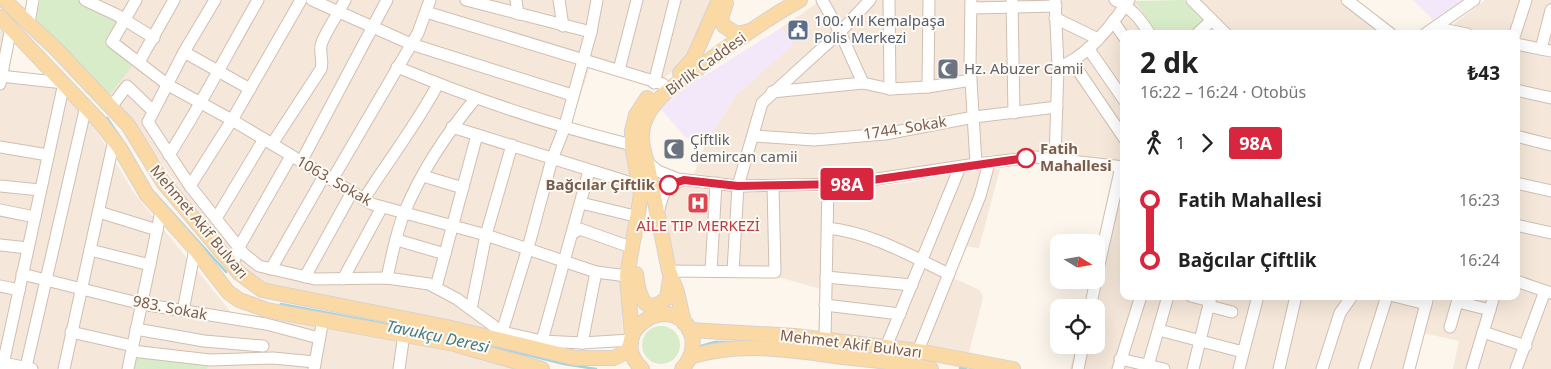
<!DOCTYPE html>
<html lang="tr">
<meta charset="utf-8">
<style>
body{margin:0;font-family:"Noto Sans",sans-serif;background:#f2f2f2;color:#222;height:100vh;display:flex;flex-direction:column;font-size:19px;white-space:nowrap}
*{box-sizing:border-box;margin:0}
p{font-size:16px;color:#767676}
.icon{flex:none;width:28px;height:28px;fill:none;stroke:currentColor;stroke-width:2;stroke-linecap:round;stroke-linejoin:round}
.map{position:relative;flex:1;overflow:hidden}
.side{position:absolute;left:1120px;top:30px;width:400px;height:270px;display:flex;flex-direction:column;background:#fff;border-radius:10px;box-shadow:0 5px 20px #0002}
.side>*{flex:none}
.badge{padding:0 10px;border-radius:4px;font-size:18px;line-height:32px}
.needle{width:32px;rotate:101deg}
.controls{position:absolute;left:1050px;top:234px;display:grid;gap:10px}
.controls a{display:grid;place-items:center;width:55px;height:55px;border-radius:10px;background:#fff;box-shadow:0 5px 20px #0002;font-size:25px}
.map>.badge{position:absolute;translate:-50% -50%;box-shadow:0 0 0 2px #fff}
.legs{display:flex;align-items:center;gap:8px;height:55px;padding:0 20px;font-size:16px}
.legs p{margin-inline-start:auto}
.summary{display:flex;align-items:center;justify-content:space-between;height:85px;padding:0 20px}
h1{font-size:28px;font-weight:700;line-height:38px}
ul{padding:0 20px;list-style:none}
li{display:flex;align-items:center;gap:18px;height:60px;font-size:19px}
li i{display:grid;place-items:center;width:8px;height:100%;margin:0 6px;background:currentColor}
li i::after{content:'';width:12px;height:12px;margin:-6px;border:4px solid;border-radius:50%;background:#fff}
li p{margin-inline-start:auto}
li:first-child i{background:linear-gradient(#0000 50%,currentColor 0)}
li:last-child i{background:linear-gradient(currentColor 50%,#0000 0)}
.map>svg:first-child{display:block}
</style>
<div class="map">
<svg width="1551" height="369" viewBox="0 0 1551 369">
<rect width="100%" height="100%" fill="#fdf6ec"/>
<g fill="#f5e8da">
<path d="M78 0H714L687 62 650 87 590 67 570 126 625 139 636 194 621 281 623 338 558 343 298 295 255 279 180 190 149 144 108 97 107 43 119 20Z"/>
<path d="M821 0H1136L1158 34H1124V163L1049 155H989L852 180 732 181 694 174 707 140 736 95 793 44 781 28Z"/>
<path d="M1200 0H1345L1384 34H1231Z"/>
<path d="M1485 0H1551V369H1453L1459 341 1423 333 1415 369H1070L1076 345H1096V308L1085 307 1124 170V296H1516V34H1441Z"/>
<path d="M0 30 12 39 8 70 53 79 90 120 134 193 231 312 326 326 418 343 520 369H0Z"/>
<path d="M1000 169 979 248 964 246 951 277 980 290 983 298 969 353 818 333 820 289 782 278 679 277 663 207 668 191 680 186 742 191 822 192 905 183 975 170Z"/>
</g>
<g fill="#f3e8fa">
<path d="M1413 0H1462L1433 20Z"/>
<path d="M781 28 794 44 736 95 707 140 686 138 660 108 691 84Z"/>
</g>
<g fill="#d8ecc9">
<path d="M40 0H78L119 20 107 43 133 65 108 97 35 21Z"/>
<path d="M1184 0 1207 20 1191 34H1158L1135 1Z"/>
<circle cx="661" cy="345" r="19"/>
<path d="M131 349 208 357 207 369H129Z"/>
</g>
<g fill="none" stroke-linecap="round" stroke-linejoin="round">
<g stroke="#a5d3da" stroke-width="2.5">
<path d="M107 118 122 140"/>
<path d="M125 144 151 189 226 272"/>
<path d="M281 304 450 336"/>
<path d="M463 339 564 364 596 369"/>
<path d="M786 342 933 362"/>
<path d="M701 346 715 342H778"/>
<path d="M960 368 966 369"/>
</g>
<g stroke="#d1beb0" stroke-width="13">
<g id="minor">
<path d="M85 0 117 15 154 38"/>
<path d="M136 0 112 42 168 85 232 120 372 204 486 235 596 272 627 276"/>
<path d="M215 0 184 52 148 122 190 186 244 254 259 266 315 279 387 278 429 284 457 299 502 332 542 341 582 343 631 340"/>
<path d="M312 0 411 44 572 95"/>
<path d="M466 0 591 32"/>
<path d="M516 0 518 14"/>
<path d="M559 0 563 26"/>
<path d="M822 0 840 32 863 83"/>
<path d="M889 0 890 89"/>
<path d="M971 0 970 64 976 164"/>
<path d="M1012 0 1014 113"/>
<path d="M1115 0C1132 8 1140 19 1150 34"/>
<path d="M1192 0 1226 34"/>
<path d="M1347 0 1391 34"/>
<path d="M971 8 1056 6"/>
<path d="M426 12 663 84"/>
<path d="M1055 18 1098 39"/>
<path d="M1113 21 1124 37"/>
<path d="M29 23 33 0"/>
<path d="M1437 28 1467 34"/>
<path d="M1197 34 1212 20"/>
<path d="M1425 34 1474 0"/>
<path d="M1515 34 1526 0"/>
<path d="M1516 44 1551 51"/>
<path d="M1088 48 1124 100"/>
<path d="M1541 49 1551 10"/>
<path d="M184 52 250 89"/>
<path d="M139 62 174 0"/>
<path d="M1073 63 1124 138"/>
<path d="M397 67C474 99 551 125 632 145"/>
<path d="M1058 67C1087 58 1112 25 1129 0"/>
<path d="M619 70 637 0"/>
<path d="M0 76 64 83 2 369"/>
<path d="M654 83 675 0"/>
<path d="M0 84 11 27H7"/>
<path d="M928 87 929 0"/>
<path d="M1516 90 1551 98"/>
<path d="M772 92 863 83 890 89 928 87 971 80"/>
<path d="M111 107 127 86 153 111"/>
<path d="M452 127 641 186"/>
<path d="M753 136 814 140 885 134 974 117 1057 107"/>
<path d="M1516 136 1551 145"/>
<path d="M272 144 321 69C324 59 318 52 322 42 328 28 338 14 345 0"/>
<path d="M0 147 48 155"/>
<path d="M169 155C201 105 228 52 258 0"/>
<path d="M1055 159 1058 67 1055 0"/>
<path d="M301 162 387 0"/>
<path d="M647 162 658 171 678 179 738 186 844 184 976 164 1035 157 1124 167"/>
<path d="M423 176 463 188"/>
<path d="M332 180 418 33 430 0"/>
<path d="M1516 183 1551 191"/>
<path d="M0 186 40 190"/>
<path d="M190 186 232 120 301 0"/>
<path d="M364 199C388 161 417 124 438 84"/>
<path d="M581 203 639 217"/>
<path d="M0 210 35 217"/>
<path d="M99 212 157 230"/>
<path d="M658 213C663 194 663 185 684 180"/>
<path d="M217 217 264 139"/>
<path d="M1516 225 1551 233"/>
<path d="M828 228C872 233 909 255 949 274"/>
<path d="M573 233 580 229 633 248"/>
<path d="M397 240 445 254"/>
<path d="M0 245 28 248"/>
<path d="M90 250 150 265"/>
<path d="M233 264 239 247 291 156"/>
<path d="M271 269 324 176"/>
<path d="M669 271 775 272 773 186"/>
<path d="M711 271 716 183"/>
<path d="M733 271 738 186 762 103 840 32 870 0"/>
<path d="M22 274 142 304 266 324 319 338"/>
<path d="M305 277 352 192"/>
<path d="M826 277 912 285"/>
<path d="M387 278C392 256 396 232 405 211 422 170 447 133 475 99"/>
<path d="M1096 278 1121 167"/>
<path d="M343 279 382 207"/>
<path d="M1516 281 1551 293"/>
<path d="M0 286 19 290"/>
<path d="M436 287 477 135"/>
<path d="M1191 296 1210 301"/>
<path d="M1394 296 1426 304"/>
<path d="M1458 302 1490 310"/>
<path d="M825 305 900 314"/>
<path d="M1209 306 1232 312"/>
<path d="M1090 308 1096 280"/>
<path d="M471 309 486 235 512 145"/>
<path d="M183 311 195 249"/>
<path d="M1450 327 1459 296"/>
<path d="M136 329 204 341 263 346"/>
<path d="M1159 330 1243 352"/>
<path d="M71 332 133 346"/>
<path d="M502 332 528 248 552 159 564 129 591 32 597 0"/>
<path d="M1483 332 1526 346"/>
<path d="M825 340 828 185"/>
<path d="M542 341 589 171"/>
<path d="M582 343 596 272"/>
<path d="M886 347 960 167"/>
<path d="M132 351 210 360 273 358 315 362"/>
<path d="M918 351 980 196 989 163"/>
<path d="M1120 359 1164 369"/>
<path d="M4 363 32 369"/>
<path d="M26 367 86 106"/>
<path d="M64 369 114 140"/>
<path d="M128 369 161 211"/>
<path d="M314 369 323 319"/>
<path d="M399 369 404 334"/>
<path d="M1078 369 1083 345"/>
<path d="M1118 369 1141 296"/>
<path d="M1147 369 1168 296"/>
<path d="M1193 369 1211 296"/>
<path d="M1239 369 1258 296"/>
<path d="M1279 369 1296 296"/>
<path d="M1322 369 1340 313 1352 296"/>
<path d="M1364 369 1387 296"/>
<path d="M1409 369 1428 296"/>
<path d="M1472 369 1494 296"/>
<path d="M1516 369 1545 291"/>
</g>
</g>
<g stroke="#dad1cd" stroke-width="16">
<g id="major">
<path d="M4 0 57 50 128 125 163 182 239 273 262 290 447 327 575 358H614L627 351 631 343"/>
<path d="M726 3 721 18 724 26 737 34 750 31"/>
<path d="M0 17 100 122 119 147 147 195 195 249 228 292 239 300 267 310 454 344 542 369"/>
<path d="M680 73 693 59 719 0"/>
<path d="M636 274C638 292 643 319 667 298L670 279"/>
<path d="M684 323 677 292 669 271 647 162C642 147 639 133 646 118 658 93 683 80 704 64 735 41 766 19 800 0"/>
<path d="M689 330 795 336 918 351 1013 369"/>
<path d="M632 337 627 276 641 195 632 145V131L636 115 647 98"/>
<path d="M690 357C740 341 792 350 843 357 873 360 902 363 931 369"/>
<path d="M642 369C601 329 680 287 692 337 695 350 690 360 682 369"/>
</g>
</g>
<use href="#minor" stroke="#fff" stroke-width="11"/>
<use href="#major" stroke="#fbd9a5" stroke-width="14"/>
</g>
<g fill="none" stroke-linecap="round" stroke-linejoin="round">
<g stroke="#fff" stroke-width="11">
<path id="line-1" d="M669 185 684 180 738 186 844 184 1026 158"/>
</g>
<use href="#line-1" stroke="#d7263d" stroke-width="8"/>
</g>
<defs>
<g id="civic-square" transform="scale(1.125)"><rect x="-9" y="-9" width="18" height="18" rx="4" fill="#5c6f8a" stroke="#fffaf3"/><path d="M-.6-6.5H3V-4.5H.6V-3L4-1V1h2V6H-6V1h2V-1L-.6-3ZM-1.2 2.5V6h2.4V2.5Z" fill="#fff"/></g>
<g id="mosque-square" transform="scale(1.125)"><rect x="-9" y="-9" width="18" height="18" rx="4" fill="#6b7280" stroke="#fffaf3"/><path d="M3.5-4.9A6 6 0 1 0 3.5 4.9A5 5 0 1 1 3.5-4.9Z" fill="#fff"/></g>
<g id="hospital-square" transform="scale(1.125)"><rect x="-9" y="-9" width="18" height="18" rx="4" fill="#e0444e" stroke="#fffaf3"/><path d="M-5-5h3v3.5h4V-5h3V5h-3V1.5h-4V5h-3Z" fill="#fff"/></g>
</defs>
<g fill-rule="evenodd">
<use href="#civic-square" x="798" y="30"/>
<use href="#mosque-square" x="948" y="69"/>
<use href="#mosque-square" x="674" y="149"/>
<use href="#hospital-square" x="698" y="203"/>
</g>
<g fill="#fff" stroke="#d7263d" stroke-width="2.5">
<circle cx="1026" cy="158" r="9"/>
<circle cx="669" cy="185" r="9"/>
</g>
<g text-anchor="middle" stroke-width="4" stroke-linejoin="round" paint-order="stroke">
<g font-size="15" fill="#4e5e75" stroke="#fffaf3" text-anchor="start">
<text x="814" y="26">100. Yıl Kemalpaşa<tspan x="814" dy="17">Polis Merkezi</tspan></text>
</g>
<g font-size="15" fill="#7a5c4d" stroke="#fffaf3">
<text transform="translate(706 64) rotate(-36)" y="5">Birlik Caddesi</text>
<text transform="translate(905 128) rotate(-9)" y="5">1744. Sokak</text>
<text transform="translate(334 181) rotate(30)" y="5">1063. Sokak</text>
<text transform="translate(199 222) rotate(50)" y="5">Mehmet Akif Bulvarı</text>
<text transform="translate(170 308) rotate(11)" y="5">983. Sokak</text>
<text transform="translate(851 344) rotate(7)" y="5">Mehmet Akif Bulvarı</text>
</g>
<g font-size="15" fill="#5b616d" stroke="#fffaf3" text-anchor="start">
<text x="964" y="74">Hz. Abuzer Camii</text>
<text x="690" y="145">Çiftlik<tspan x="690" dy="17">demircan camii</tspan></text>
</g>
<g font-size="15" font-weight="bold" fill="#7a5c4d" stroke="#fffaf3" text-anchor="start">
<text x="1040" y="154">Fatih<tspan x="1040" dy="17">Mahallesi</tspan></text>
<text x="655" y="190" text-anchor="end">Bağcılar Çiftlik</text>
</g>
<g font-size="15" fill="#be3a42" stroke="#fffaf3">
<text x="698" y="231">AİLE TIP MERKEZİ</text>
</g>
<g font-size="16" font-style="italic" fill="#437c86" stroke="#fffaf3">
<text transform="translate(438 336) rotate(12)" y="6">Tavukçu Deresi</text>
</g>
</g>
</svg>
<div class="controls">
<a><svg class="needle" viewBox="-14 -14 28 28"><path d="M0-13l5 13h-10z" fill="#e53935"/><path d="M0 13l5-13h-10z" fill="#767676"/></svg></a>
<a><svg class="icon" aria-label="locate" viewBox="0 0 24 24"><circle cx="12" cy="12" r="6"/><path d="M12 2v4M12 18v4M2 12h4M18 12h4"/></svg></a>
</div>
<b class="badge" style="left:847px;top:184px;background:#d7263d;color:#fff">98A</b>
<section class="side">
<div class="summary"><div><h1>2 dk</h1><p>16:22 – 16:24 · Otobüs</p></div><b>₺43</b></div>
<div class="legs"><svg class="icon" aria-label="walk" viewBox="0 0 24 24"><circle cx="13" cy="4" r="2"/><path d="M13 8l-2 6 4 7M11 14l-3 7M7 12l3-4h3l4 4"/></svg>1<svg class="icon" aria-label="forward" viewBox="0 0 24 24"><path d="M9 5l7 7-7 7"/></svg><b class="badge" style="background:#d7263d;color:#fff">98A</b></div>
<ul>
<li><i style="color:#d7263d"></i><b>Fatih Mahallesi</b><p>16:23</p></li>
<li><i style="color:#d7263d"></i><b>Bağcılar Çiftlik</b><p>16:24</p></li>
</ul>
</section>
</div>
